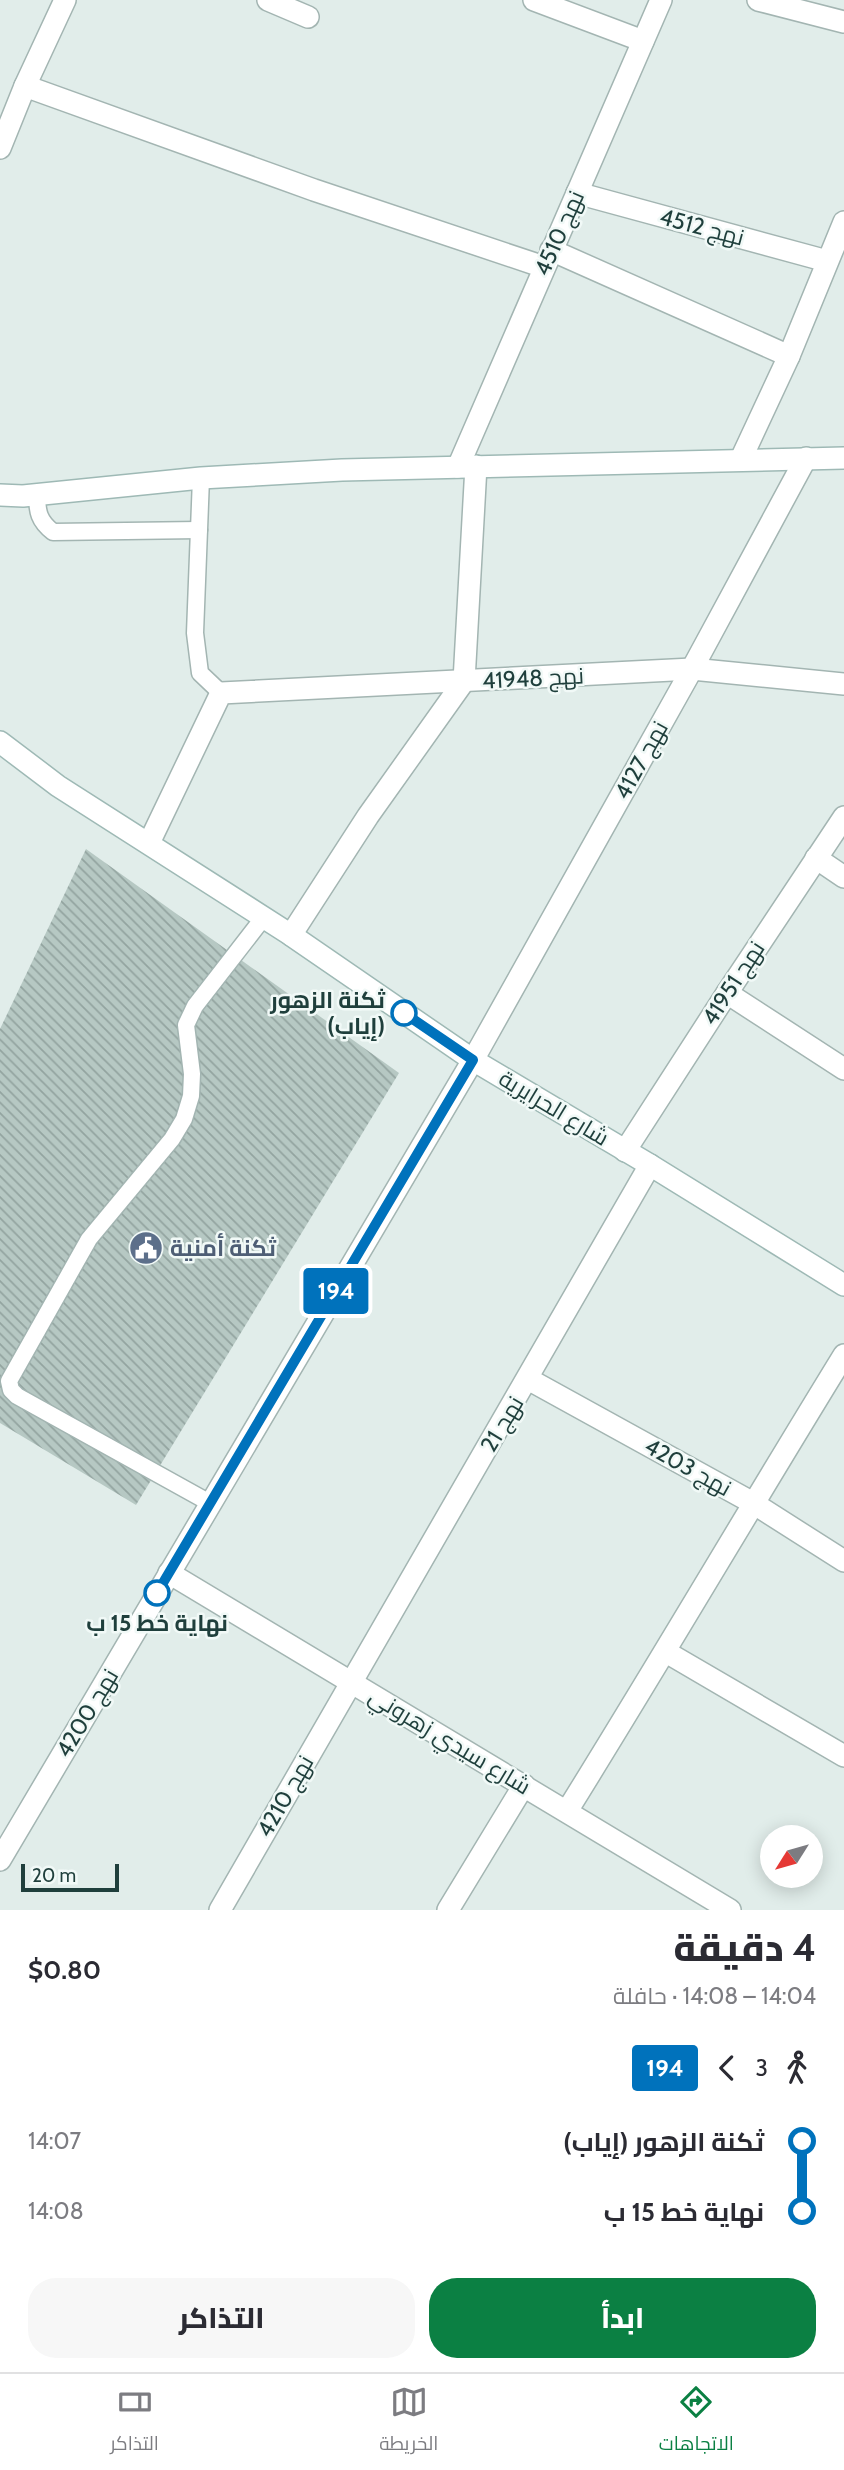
<!DOCTYPE html>
<html lang="ar">
<meta charset="utf-8">
<style>
body{margin:0;font-family:Cabin,Cairo,sans-serif;background:#f7f7f7;color:#2b2b33;direction:rtl;height:100vh;display:flex;flex-direction:column;font-size:26px;white-space:nowrap}
*{box-sizing:border-box;margin:0}
p{font-size:23px;color:#7c7c81}
.icon{flex:none;width:38px;height:38px;fill:none;stroke:currentColor;stroke-width:2;stroke-linecap:round;stroke-linejoin:round}
.map{position:relative;height:1910px;overflow:hidden;direction:ltr}
.drawer{display:flex;flex-direction:column;background:#fff;flex:1}
.drawer>*{flex:none}
.badge{padding:0 14px;border-radius:5px;font-size:24px;line-height:46px}
.needle{width:46px;rotate:233deg}
.fabs{position:absolute;left:760px;top:1825px;display:grid;gap:14px}
.fabs a{display:grid;place-items:center;width:63px;height:63px;border-radius:50%;background:#fff;box-shadow:0 4px 18px #0003;font-size:35px}
.scale{position:absolute;left:21px;bottom:18px;width:98px;box-sizing:border-box;padding-left:7px;border:4px solid #1f3f3c;border-top:0;font-size:19px;line-height:24px;white-space:nowrap;color:#1f3f3c;-webkit-text-stroke:5px #f1f9f7;paint-order:stroke}
.map>.badge{position:absolute;translate:-50% -50%;box-shadow:0 0 0 4px #fff}
.legs{display:flex;align-items:center;gap:10px;height:77px;padding:0 28px;font-size:23px}
.legs p{margin-inline-start:auto}
.headline{display:flex;align-items:center;justify-content:space-between;height:119px;padding:0 28px}
h1{font-size:38px;font-weight:800;line-height:52px}
.cta{display:flex;gap:14px;margin-top:auto;padding:14px 28px}
.cta a{flex:1;height:80px;border-radius:28px;background:#0b8043;color:#fff;font-size:28px;font-weight:800;line-height:80px;text-align:center}
.cta a+a{background:#f7f7f7;color:#2b2b33}
ul{padding:0 28px;list-style:none}
li{display:flex;align-items:center;gap:24px;height:70px;font-size:26px}
li i{display:grid;place-items:center;width:10px;height:100%;margin:0 9px;background:currentColor}
li i::after{content:'';width:18px;height:18px;margin:-9px;border:5px solid;border-radius:50%;background:#fff}
li p{margin-inline-start:auto}
li:first-child i{background:linear-gradient(#0000 50%,currentColor 0)}
li:last-child i{background:linear-gradient(currentColor 50%,#0000 0)}
.tabs{display:flex;justify-content:space-around;align-items:center;height:98px;border-top:2px solid #e1e1e2;background:#fff;font-size:19px;color:#7c7c81}
.tabs a{display:grid;justify-items:center;gap:4px}
.tabs .on{color:#0b8043}
.map>svg:first-child{display:block}
</style>
<div class="map">
<svg width="844" height="1910" viewBox="0 0 844 1910">
<defs>
<pattern id="building-back-hatch" width="6" height="6" patternUnits="userSpaceOnUse" patternTransform="scale(1.75)"><rect width="6" height="6" fill="#b6c8c3"/><path d="M-1 5l2 2M0 0l6 6M5-1l2 2" fill="none" stroke="#93a4a0"/></pattern>
</defs>
<rect width="100%" height="100%" fill="#e1edea"/>
<path fill="url(#building-back-hatch)" d="M86 849 399 1073 136 1505 0 1423V1029Z"/>
<g fill="none" stroke-linecap="round" stroke-linejoin="round">
<g stroke="#a3b5b2" stroke-width="19">
<g id="lane">
<path d="M201 478 195 633 200 673 221 693"/>
<path d="M37 494C37 512 39 521 53 532L199 530"/>
<path d="M210 1503 17 1396 11 1390 9 1381 89 1239 172 1139 184 1119 191 1096 192 1074 186 1025 195 1006 264 917"/>
</g>
</g>
<g stroke="#a3b5b2" stroke-width="24">
<g id="street">
<path d="M268 0 308 17"/>
<path d="M534 0 643 41"/>
<path d="M758 0 844 22"/>
<path d="M25 86 314 190 544 267"/>
<path d="M0 148 25 86 65 0"/>
<path d="M577 193 827 261"/>
<path d="M551 250 789 356"/>
<path d="M741 459 789 356 844 222"/>
<path d="M458 467 661 0"/>
<path d="M149 843 221 693 692 669 844 684"/>
<path d="M816 858 844 877"/>
<path d="M291 935 368 816 464 681 476 466"/>
<path d="M727 993 844 1069"/>
<path d="M625 1151 727 993 844 817"/>
<path d="M528 1379 753 1503 844 1561"/>
<path d="M169 1573 730 1910"/>
<path d="M666 1652 844 1756"/>
<path d="M567 1811C661 1660 751 1506 844 1355"/>
<path d="M0 1860 473 1060 692 669 806 458"/>
<path d="M220 1910C362 1661 508 1414 650 1165"/>
<path d="M448 1910 524 1785"/>
</g>
</g>
<g stroke="#9eb9b5" stroke-width="24">
<g id="secondary">
<path d="M0 495 23 496 201 478 342 470 844 458"/>
<path d="M0 742 58 786 291 935 473 1060 650 1165 844 1285"/>
</g>
</g>
<use href="#lane" stroke="#fff" stroke-width="16"/>
<use href="#street" stroke="#fff" stroke-width="21"/>
<use href="#secondary" stroke="#fff" stroke-width="21"/>
</g>
<g fill="none" stroke-linecap="round" stroke-linejoin="round">
<g stroke="#fff" stroke-width="16">
<path id="line-1" d="M157 1593 473 1060 404 1013"/>
</g>
<use href="#line-1" stroke="#0072bc" stroke-width="10"/>
</g>
<defs>
<g id="civic-disc" transform="scale(1.75)"><circle r="9.5" fill="#5c6f8a" stroke="#f1f9f7"/><path d="M-.6-6.5H3V-4.5H.6V-3L4-1V1h2V6H-6V1h2V-1L-.6-3ZM-1.2 2.5V6h2.4V2.5Z" fill="#fff"/></g>
</defs>
<g fill-rule="evenodd">
<use href="#civic-disc" x="146" y="1248"/>
</g>
<g fill="#fff" stroke="#0072bc" stroke-width="3.5">
<circle cx="404" cy="1013" r="12"/>
<circle cx="157" cy="1593" r="12"/>
</g>
<g text-anchor="middle" stroke-width="5" stroke-linejoin="round" paint-order="stroke">
<g font-size="23" fill="#1f3f3c" stroke="#f1f9f7">
<text transform="translate(702 227) rotate(15)" y="8">نهج 4512</text>
<text transform="translate(559 233) rotate(-66)" y="8">نهج 4510</text>
<text transform="translate(533 678) rotate(-3)" y="8">نهج 41948</text>
<text transform="translate(641 760) rotate(-61)" y="8">نهج 4127</text>
<text transform="translate(733 983) rotate(-57)" y="8">نهج 41951</text>
<text transform="translate(554 1108) rotate(31)" y="8">شارع الحرايرية</text>
<text transform="translate(502 1424) rotate(-59)" y="8">نهج 21</text>
<text transform="translate(688 1467) rotate(29)" y="8">نهج 4203</text>
<text transform="translate(87 1713) rotate(-59)" y="8">نهج 4200</text>
<text transform="translate(450 1741) rotate(31)" y="8">شارع سيدي زهروني</text>
<text transform="translate(285 1796) rotate(-60)" y="8">نهج 4210</text>
</g>
<g font-size="23" font-weight="bold" fill="#1f3f3c" stroke="#f1f9f7" text-anchor="end">
<text x="385" y="1008">ثكنة الزهور<tspan x="385" dy="26">(إياب)</tspan></text>
<text x="157" y="1631" text-anchor="middle">نهاية خط 15 ب</text>
</g>
<g font-size="23" font-weight="bold" fill="#4e5e75" stroke="#f1f9f7" text-anchor="start">
<text x="170" y="1256">ثكنة أمنية</text>
</g>
</g>
</svg>
<div class="fabs">
<a><svg class="needle" viewBox="-14 -14 28 28"><path d="M0-13l5 13h-10z" fill="#e53935"/><path d="M0 13l5-13h-10z" fill="#7c7c81"/></svg></a>
</div>
<div class="scale">20 m</div>
<b class="badge" style="left:336px;top:1291px;background:#0072bc;color:#fff">194</b>
</div>
<section class="drawer">
<div class="headline"><div><h1>4 دقيقة</h1><p>14:04 – 14:08 · حافلة</p></div><b>$0.80</b></div>
<div class="legs"><svg class="icon" aria-label="walk" viewBox="0 0 24 24"><circle cx="13" cy="4" r="2"/><path d="M13 8l-2 6 4 7M11 14l-3 7M7 12l3-4h3l4 4"/></svg>3<svg class="icon" aria-label="back" viewBox="0 0 24 24"><path d="M15 5l-7 7 7 7"/></svg><b class="badge" style="background:#0072bc;color:#fff">194</b></div>
<ul>
<li><i style="color:#0072bc"></i><b>ثكنة الزهور (إياب)</b><p>14:07</p></li>
<li><i style="color:#0072bc"></i><b>نهاية خط 15 ب</b><p>14:08</p></li>
</ul>
<div class="cta"><a>ابدأ</a><a>التذاكر</a></div>
</section>
<nav class="tabs">
<a class="on"><svg class="icon" aria-label="directions" viewBox="0 0 24 24"><path d="M12 3l9 9-9 9-9-9zM9 14v-3h6M13 9l2 2-2 2"/></svg>الاتجاهات</a>
<a><svg class="icon" aria-label="map" viewBox="0 0 24 24"><path d="M3 6l6-2 6 2 6-2v14l-6 2-6-2-6 2zM9 4v14M15 6v14"/></svg>الخريطة</a>
<a><svg class="icon" aria-label="tickets" viewBox="0 0 24 24"><path d="M3 7h18v10H3zM15 7v10"/></svg>التذاكر</a>
</nav>
